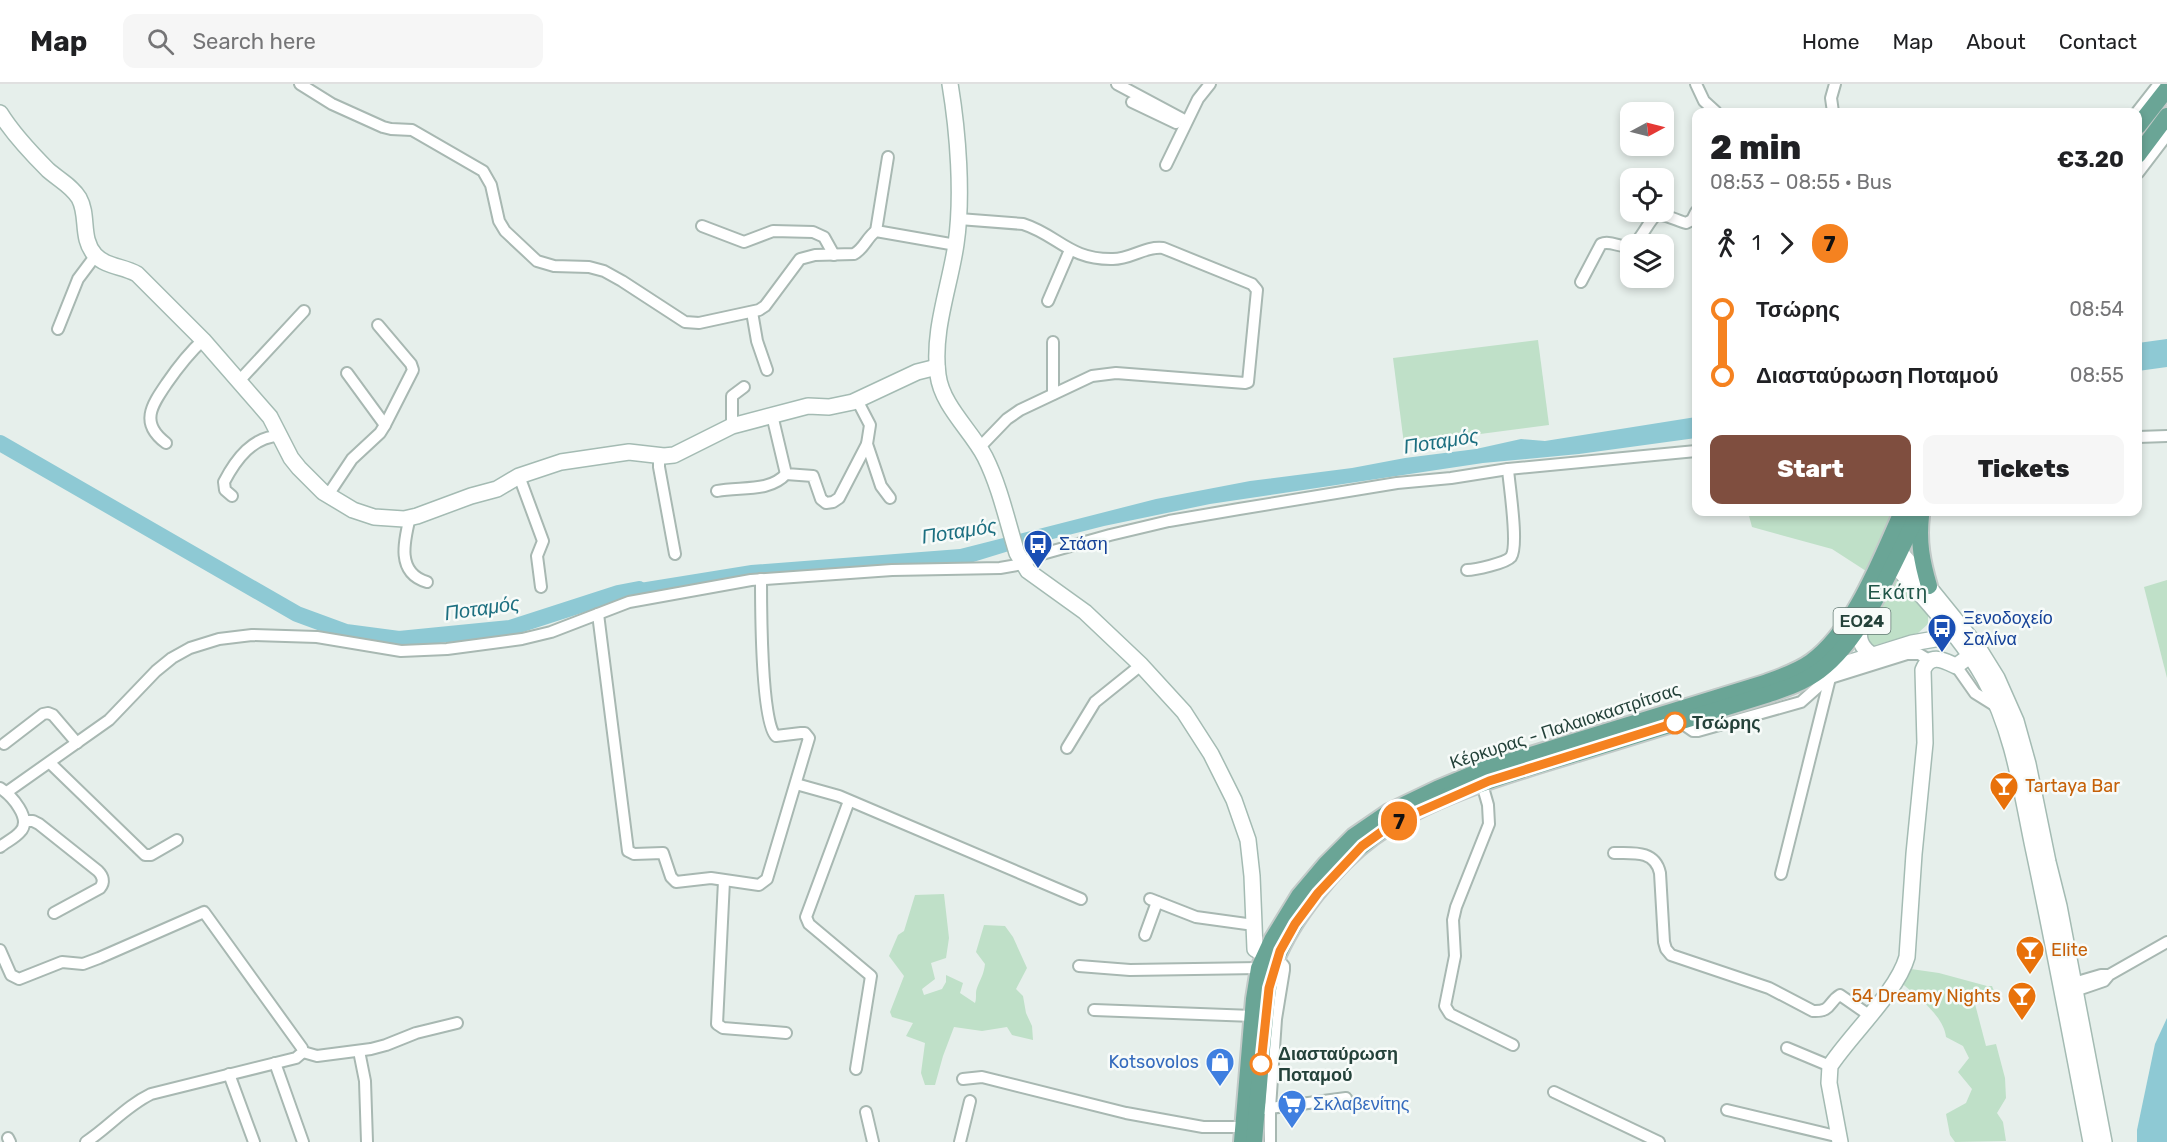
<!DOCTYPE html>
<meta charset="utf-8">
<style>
body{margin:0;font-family:Rubik,sans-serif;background:#f6f6f6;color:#202124;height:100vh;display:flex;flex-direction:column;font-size:22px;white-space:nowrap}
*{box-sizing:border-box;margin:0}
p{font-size:20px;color:#757577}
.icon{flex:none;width:33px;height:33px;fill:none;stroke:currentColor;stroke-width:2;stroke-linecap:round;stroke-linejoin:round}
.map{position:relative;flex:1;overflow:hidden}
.drawer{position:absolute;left:1692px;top:24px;width:450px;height:408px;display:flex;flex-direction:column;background:#fff;border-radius:12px;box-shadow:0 3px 9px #0003}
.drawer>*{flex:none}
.badge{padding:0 12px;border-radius:20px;font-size:21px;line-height:39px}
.needle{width:39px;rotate:83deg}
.controls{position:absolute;left:1620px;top:18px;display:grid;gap:12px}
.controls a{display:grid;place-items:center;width:54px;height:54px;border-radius:12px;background:#fff;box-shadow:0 3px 9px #0003;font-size:30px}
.map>.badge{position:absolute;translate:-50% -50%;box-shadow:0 0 0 3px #fff}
.legs{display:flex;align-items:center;gap:9px;height:66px;padding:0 18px;font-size:20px}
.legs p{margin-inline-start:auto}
.overview{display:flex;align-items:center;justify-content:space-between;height:102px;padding:0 18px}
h1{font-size:33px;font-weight:800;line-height:45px}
.button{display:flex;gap:12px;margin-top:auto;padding:12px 18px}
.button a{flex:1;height:69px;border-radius:12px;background:#7f4e3f;color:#fff;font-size:24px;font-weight:800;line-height:69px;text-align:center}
.button a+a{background:#f6f6f6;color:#202124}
ul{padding:0 18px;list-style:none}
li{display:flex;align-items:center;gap:21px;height:66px;font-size:22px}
li i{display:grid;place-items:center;width:9px;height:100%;margin:0 8px;background:currentColor}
li i::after{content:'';width:15px;height:15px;margin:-8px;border:4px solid;border-radius:50%;background:#fff}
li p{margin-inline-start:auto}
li:first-child i{background:linear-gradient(#0000 50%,currentColor 0)}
li:last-child i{background:linear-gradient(currentColor 50%,#0000 0)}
header{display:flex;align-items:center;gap:36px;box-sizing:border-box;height:84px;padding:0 30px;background:#fff;border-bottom:2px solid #e0e0e0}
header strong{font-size:28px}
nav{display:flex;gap:33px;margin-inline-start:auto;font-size:21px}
.search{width:420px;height:54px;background:#f6f6f6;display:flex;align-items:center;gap:15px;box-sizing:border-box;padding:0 21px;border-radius:12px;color:#757577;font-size:22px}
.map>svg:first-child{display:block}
</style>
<header>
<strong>Map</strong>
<div class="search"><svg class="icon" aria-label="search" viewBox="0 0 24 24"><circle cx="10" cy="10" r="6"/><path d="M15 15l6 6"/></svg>Search here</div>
<nav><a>Home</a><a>Map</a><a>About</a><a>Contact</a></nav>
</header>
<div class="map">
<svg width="2167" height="1058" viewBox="0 0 2167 1058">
<rect width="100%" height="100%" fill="#e6efeb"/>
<g fill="#bfe0c8">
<path d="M1538 256 1549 341 1404 360 1393 274Z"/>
<path d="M1748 428H1892L1866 487 1832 465 1752 443Z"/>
<path d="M1895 492 1928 529V540L1918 549 1872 562 1866 552 1867 545Z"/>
<path d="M2167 496V594L2144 503Z"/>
<path d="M944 810 949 854 946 874 931 879 935 895 922 905 924 911 942 905 946 898V891L963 899 960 909 975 919C977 913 975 909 977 904 980 896 984 890 985 880L976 868 984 841 1005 842 1013 853 1027 884 1016 905 1023 912 1026 929 1032 942 1033 956 1012 951 1007 943 982 947 954 943 943 972 935 1001H925L921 989 925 959 906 952 913 939 892 933 890 928 904 892 889 872 898 851 904 847 915 811Z"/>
<path d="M1904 884 1939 889 1987 902H1992L1996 912 1975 920 1986 962 1996 960 2005 994 2006 1014 1997 1029 2003 1038 2006 1057 1955 1058 1950 1051 1946 1030 1966 1019 1972 1005 1958 988 1969 974 1963 962 1946 953C1944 932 1916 911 1900 898Z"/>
</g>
<g fill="#8ec9d4">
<path d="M2167 255V283L2138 287V259Z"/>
<path d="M1696 333V354L1579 370 1483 379 1210 420 1104 442 1025 462 970 479 762 492 628 513 618 509 621 502 751 481 960 465 1156 415 1250 397 1352 384 1405 374 1476 365 1521 355 1545 357Z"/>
<path d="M2167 934V1058H2137V1046L2155 960Z"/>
</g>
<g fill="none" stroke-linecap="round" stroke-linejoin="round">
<path stroke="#8ec9d4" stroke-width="16" d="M0 359 297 530 346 548 399 555 510 544 618 509 639 505"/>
<g stroke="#a8b8b2" stroke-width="14">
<g id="street">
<path d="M300 0 332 20 383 43 391 45 412 46 483 87 491 101 499 137 505 147 537 177 554 182 589 183 604 187 622 197 685 238 699 239 759 226 765 222 800 175 815 171 854 170C864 165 867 153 876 147L956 161"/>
<path d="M1117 0 1186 37"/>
<path d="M1696 0 1704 17 1716 28"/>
<path d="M1132 18 1176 39"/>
<path d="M1833 28 1831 14 1835 0"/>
<path d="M2137 28 2159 0"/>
<path d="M1166 81 1198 15 1210 0"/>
<path d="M2138 89 2167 51"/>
<path d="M959 135 1023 140C1058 151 1069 176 1113 175 1131 175 1145 162 1163 164L1252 200 1257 206 1248 298 1245 299 1116 289 1092 292 1020 326 1007 335 980 363"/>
<path d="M702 142 744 158 773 147 813 148 824 153 834 171"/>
<path d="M876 147 888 73"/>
<path d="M1634 160C1642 154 1651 132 1658 131 1666 130 1678 137 1686 139L1692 136 1696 128"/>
<path d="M1581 198 1601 160C1610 156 1620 164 1630 162"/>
<path d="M1048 217 1070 166"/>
<path d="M752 228 757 257 767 286"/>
<path d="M58 245 78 195 96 171"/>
<path d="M1053 258V310"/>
<path d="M347 289 385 341"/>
<path d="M239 297 304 227"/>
<path d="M857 316 870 341 867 360 881 402 890 414"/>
<path d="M772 331 786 390 813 392 821 415 826 419 833 418 839 414 867 360"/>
<path d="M732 342V312L744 303"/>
<path d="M2138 353 2167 352"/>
<path d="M166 359C139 339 152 321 167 299 178 283 189 269 203 256"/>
<path d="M659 372V383L675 470"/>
<path d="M519 392 543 457 537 472 541 503"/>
<path d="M717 407C739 402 769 409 786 390"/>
<path d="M328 411 352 375 380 349 385 341 413 286 411 280 378 241"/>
<path d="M232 412 225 406 224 398C236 375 253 352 280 352"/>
<path d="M410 433C404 457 396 489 427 498"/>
<path d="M1467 486C1475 486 1506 479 1511 473 1519 461 1509 401 1508 385"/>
<path d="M598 530 628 767 634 770 663 769 671 793 676 798 711 794 759 801 767 795 809 654 805 649H801L776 652C761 642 761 519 761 495"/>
<path d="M1956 582 1975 609 1999 624"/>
<path d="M1680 638 1693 647H1698L1801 618 1827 595 1907 570H1919L1929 576"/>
<path d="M4 660 43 630 48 629 53 631 77 659"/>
<path d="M1067 664 1095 618 1141 581"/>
<path d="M50 679 145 771H151L177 756"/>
<path d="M796 700 839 712 1081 815"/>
<path d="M1482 700 1488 721 1489 740 1456 823 1453 836 1455 872 1445 922 1450 930 1513 961"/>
<path d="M0 704C11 711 33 735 20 748 15 754 6 758 0 763"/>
<path d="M7 708 109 636 156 587 172 574 190 564 219 555 252 551 317 553 401 567 447 565 522 555 551 548 629 518 751 496 892 486 1000 484 1023 480 1035 472 1110 451 1169 437 1239 425 1397 399 1451 394 1508 385 1696 367"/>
<path d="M849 717 806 833 809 840 871 892 856 985"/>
<path d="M25 737H33L39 740 98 787C103 792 105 798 100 804L54 829"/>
<path d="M1614 769C1633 769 1655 766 1660 789L1664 858 1666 865 1671 871 1769 904 1813 927C1832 928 1828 918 1840 911L1869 931"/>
<path d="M1781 790 1830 594"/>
<path d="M724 797 717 940 723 944 786 949"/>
<path d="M1150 815 1196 833 1254 841"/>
<path d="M1145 851 1157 818"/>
<path d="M0 866 11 891 19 895 62 878 83 880 99 874 204 828 302 964 303 968 296 974 151 1010C126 1022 109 1043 86 1058"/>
<path d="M1079 882 1130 886 1259 884"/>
<path d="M2067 901 2101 891H2107"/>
<path d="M2069 909 2104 897 2109 891 2167 858"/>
<path d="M1094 926 1253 932"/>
<path d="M1787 964 1830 982"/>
<path d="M359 967 365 997 367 1058"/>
<path d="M303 968 317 972 371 965 386 961 416 949 457 939"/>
<path d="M275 979 303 1058"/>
<path d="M229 990 254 1058"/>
<path d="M963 995 982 993 1126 1029 1203 1043H1243"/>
<path d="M1554 1008 1659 1058"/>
<path d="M1263 1025 1346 1014"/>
<path d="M1727 1026 1840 1053"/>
<path d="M866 1028 873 1058"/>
<path d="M8 1054 10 1058"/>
<path d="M960 1058 970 1017"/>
<path d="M1270 1058V1024L1276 935 1284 886V882L1277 874"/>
</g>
</g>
<g stroke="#a4bbb3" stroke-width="18">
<g id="secondary">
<path d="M950 0C958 48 963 112 956 160 950 202 932 247 938 291 942 322 971 346 985 373 1000 403 1007 437 1017 469L1028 487 1085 528 1141 581 1184 628 1211 670 1234 716 1248 756 1252 792 1255 865 1275 877"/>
<path d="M0 29C13 50 30 68 48 86 58 95 72 102 79 114 89 132 80 154 95 171 106 183 123 182 137 190L203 256 270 333 291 374 299 384 323 408 353 426 374 433 404 435 417 432 471 412 497 405 519 392 561 378 629 368 664 372 674 371 732 342 808 322 829 323 853 318 917 288 937 283"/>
<path d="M1893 459 1979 565 1997 594 2016 637 2028 680 2048 778 2059 822 2104 1058"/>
<path d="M1888 472C1920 512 1959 549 1984 594 2013 647 2021 705 2033 763 2054 861 2072 960 2091 1058"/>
<path d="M1861 539C1857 554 1860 564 1874 572"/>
<path d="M1819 588 1912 559 1941 554 1960 541"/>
<path d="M1840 1058 1829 999 1830 982C1851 950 1897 908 1907 873L1914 770 1925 659 1923 586C1930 569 1943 576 1956 582L1978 566"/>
</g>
</g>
<g stroke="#c2cac8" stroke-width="20">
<g id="primary">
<path d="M2138 42 2167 5"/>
<path d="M2138 71 2167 32"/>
<path d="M1921 432C1918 458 1922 478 1929 502"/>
<path d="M1242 1058 1254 915 1259 884 1272 856 1299 812 1326 780 1354 752 1389 728 1437 705 1485 685 1765 599C1781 593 1797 588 1811 578 1854 547 1881 475 1902 428"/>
<path d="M1254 1058C1257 1023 1260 988 1263 954 1266 929 1266 901 1275 878 1292 834 1335 781 1373 753 1429 712 1511 689 1578 669 1642 649 1706 630 1769 610 1787 604 1804 598 1819 587 1864 554 1894 477 1919 428"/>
</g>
</g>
<use href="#street" stroke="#fff" stroke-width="10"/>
<use href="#secondary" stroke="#fff" stroke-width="15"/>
<use href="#primary" stroke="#6aa596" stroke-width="16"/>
</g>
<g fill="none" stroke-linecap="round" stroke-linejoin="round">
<g stroke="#fff" stroke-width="14">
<path id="line-1" d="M1261 980 1269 904 1280 867 1295 840 1318 809 1362 762 1384 746 1407 733 1489 697 1675 639"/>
</g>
<use href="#line-1" stroke="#f58220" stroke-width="9"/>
</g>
<defs>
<g id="bus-pin" transform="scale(1.5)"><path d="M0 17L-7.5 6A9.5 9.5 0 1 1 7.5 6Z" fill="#1a4fb4" stroke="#f7fbf9"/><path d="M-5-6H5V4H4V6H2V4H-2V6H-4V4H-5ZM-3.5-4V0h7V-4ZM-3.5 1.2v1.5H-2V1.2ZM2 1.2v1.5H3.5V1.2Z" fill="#fff"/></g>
<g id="bar-pin" transform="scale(1.5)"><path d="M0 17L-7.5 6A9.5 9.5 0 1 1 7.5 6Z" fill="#e8710a" stroke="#f7fbf9"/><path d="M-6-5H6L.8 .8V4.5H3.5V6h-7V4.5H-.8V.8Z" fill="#fff"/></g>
<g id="shop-pin" transform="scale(1.5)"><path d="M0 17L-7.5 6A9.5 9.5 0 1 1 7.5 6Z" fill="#3f7fe0" stroke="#f7fbf9"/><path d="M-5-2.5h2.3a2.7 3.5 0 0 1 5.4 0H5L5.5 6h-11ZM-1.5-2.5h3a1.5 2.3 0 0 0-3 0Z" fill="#fff"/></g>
<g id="supermarket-pin" transform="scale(1.5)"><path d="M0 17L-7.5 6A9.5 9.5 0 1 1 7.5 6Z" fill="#3f7fe0" stroke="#f7fbf9"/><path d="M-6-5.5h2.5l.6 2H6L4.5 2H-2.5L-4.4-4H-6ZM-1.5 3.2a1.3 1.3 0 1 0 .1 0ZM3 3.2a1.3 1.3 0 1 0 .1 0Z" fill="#fff"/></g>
</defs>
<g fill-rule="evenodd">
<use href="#bus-pin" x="1038" y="460"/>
<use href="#bus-pin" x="1942" y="544"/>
<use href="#bar-pin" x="2004" y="702"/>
<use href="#bar-pin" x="2030" y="866"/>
<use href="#bar-pin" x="2022" y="912"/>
<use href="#shop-pin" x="1220" y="978"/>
<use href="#supermarket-pin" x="1292" y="1020"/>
</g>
<g fill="#fff" stroke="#f58220" stroke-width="3">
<circle cx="1675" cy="639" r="10"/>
<circle cx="1261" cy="980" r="10"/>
</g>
<g text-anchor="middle" stroke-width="5" stroke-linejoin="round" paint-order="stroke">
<rect fill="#f7fbf9" stroke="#637a73" stroke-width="1.5" x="1833.5" y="524" width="57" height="26" rx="4.5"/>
<g font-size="16" font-weight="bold" fill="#24423a">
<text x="1862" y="543">ΕΟ24</text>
</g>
<g font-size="18" fill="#164399" stroke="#f7fbf9" text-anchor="start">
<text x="1059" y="466">Στάση</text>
<text x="1963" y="540">Ξενοδοχείο<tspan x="1963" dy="21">Σαλίνα</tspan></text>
</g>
<g font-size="18" font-weight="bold" fill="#24423a" stroke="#f7fbf9" text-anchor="start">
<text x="1692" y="645">Τσώρης</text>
<text x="1278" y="976">Διασταύρωση<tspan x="1278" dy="21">Ποταμού</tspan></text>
</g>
<g font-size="18" fill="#24423a" stroke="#f7fbf9">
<text transform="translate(1565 642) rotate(-18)" y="6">Κέρκυρας - Παλαιοκαστρίτσας</text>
</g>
<g font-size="18" fill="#c56008" stroke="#f7fbf9" text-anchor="start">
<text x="2025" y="708">Tartaya Bar</text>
<text x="2051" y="872">Elite</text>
<text x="2001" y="918" text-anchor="end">54 Dreamy Nights</text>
</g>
<g font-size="18" fill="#366cbe" stroke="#f7fbf9" text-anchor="end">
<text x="1199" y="984">Kotsovolos</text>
<text x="1313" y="1026" text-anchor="start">Σκλαβενίτης</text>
</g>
<g font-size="20" font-style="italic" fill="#1c6f80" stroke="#f7fbf9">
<text transform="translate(1441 357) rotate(-9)" y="7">Ποταμός</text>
<text transform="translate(959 447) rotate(-9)" y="7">Ποταμός</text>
<text transform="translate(482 524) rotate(-8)" y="7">Ποταμός</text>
</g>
<g font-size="20" letter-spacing="1.5" fill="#1f5548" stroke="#f7fbf9">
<text x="1898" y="515">Εκάτη</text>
</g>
</g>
</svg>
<div class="controls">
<a><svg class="needle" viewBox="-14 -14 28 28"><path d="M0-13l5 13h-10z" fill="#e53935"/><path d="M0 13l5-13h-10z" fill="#757577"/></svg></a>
<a><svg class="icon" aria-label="locate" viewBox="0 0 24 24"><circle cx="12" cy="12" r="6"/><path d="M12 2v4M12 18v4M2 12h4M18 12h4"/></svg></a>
<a><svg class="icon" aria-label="layers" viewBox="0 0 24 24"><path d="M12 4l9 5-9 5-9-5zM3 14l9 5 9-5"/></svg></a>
</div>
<b class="badge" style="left:1399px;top:737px;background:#f58220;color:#111">7</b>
<section class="drawer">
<div class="overview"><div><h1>2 min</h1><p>08:53 – 08:55 · Bus</p></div><b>€3.20</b></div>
<div class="legs"><svg class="icon" aria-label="walk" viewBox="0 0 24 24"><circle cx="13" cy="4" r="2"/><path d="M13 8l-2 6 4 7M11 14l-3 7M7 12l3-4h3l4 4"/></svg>1<svg class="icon" aria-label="forward" viewBox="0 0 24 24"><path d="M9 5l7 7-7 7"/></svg><b class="badge" style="background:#f58220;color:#111">7</b></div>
<ul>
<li><i style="color:#f58220"></i><b>Τσώρης</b><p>08:54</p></li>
<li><i style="color:#f58220"></i><b>Διασταύρωση Ποταμού</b><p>08:55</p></li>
</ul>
<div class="button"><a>Start</a><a>Tickets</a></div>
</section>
</div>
